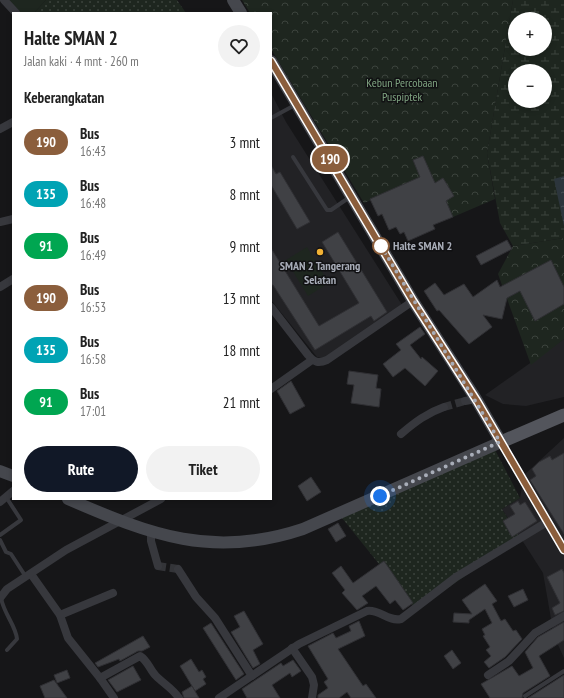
<!DOCTYPE html>
<html lang="id">
<meta charset="utf-8">
<style>
body{margin:0;font-family:"PT Sans Narrow",sans-serif;background:#f2f2f2;color:#222;height:100vh;display:flex;flex-direction:column;font-size:15px;white-space:nowrap}
*{box-sizing:border-box;margin:0}
p{font-size:13px;color:#767676}
.icon{flex:none;width:22px;height:22px;fill:none;stroke:currentColor;stroke-width:2;stroke-linecap:round;stroke-linejoin:round}
.map{position:relative;flex:1;overflow:hidden}
.side{position:absolute;left:12px;top:12px;width:260px;height:488px;display:flex;flex-direction:column;background:#fff;border-radius:0px;box-shadow:0 2px 6px #0003}
.side>*{flex:none}
.badge{padding:0 8px;border-radius:13px;font-size:14px;line-height:26px}
.controls{position:absolute;left:508px;top:12px;display:grid;gap:8px}
.controls a{display:grid;place-items:center;width:44px;height:44px;border-radius:50%;background:#fff;box-shadow:0 2px 6px #0003;font-size:20px}
.you{position:absolute;width:20px;height:20px;margin:-10px;border:3px solid #fff;border-radius:50%;background:#1a73e8;box-shadow:0 0 0 6px #1a73e833}
.map>.badge{position:absolute;translate:-50% -50%;box-shadow:0 0 0 2px #fff}
h2{padding:0 12px;font-size:15px;line-height:36px}
.round{display:grid;place-items:center;flex:none;width:42px;height:42px;border-radius:21px;background:#f2f2f2}
.summary{display:flex;align-items:center;justify-content:space-between;height:68px;padding:0 12px}
h1{font-size:19px;font-weight:700;line-height:30px}
.cta{display:flex;gap:8px;margin-top:auto;padding:8px 12px}
.cta a{flex:1;height:46px;border-radius:24px;background:#111827;color:#fff;font-size:16px;font-weight:700;line-height:46px;text-align:center}
.cta a+a{background:#f2f2f2;color:#222}
ul{padding:0;list-style:none}
li{display:flex;align-items:center;gap:12px;height:52px;padding:0 12px}
li div{flex:1}
li b{display:block;font-size:15px}
li em{font-style:normal}
li .badge{min-width:44px;font-weight:700;text-align:center}
.map>svg:first-child{display:block}
</style>
<div class="map">
<svg width="564" height="698" viewBox="0 0 564 698">
<defs>
<pattern id="grass-dots" width="8" height="8" patternUnits="userSpaceOnUse"><rect width="8" height="8" fill="#1e261f"/><path d="M2 2h.1M6 6h.1" fill="none" stroke="#3c433d" stroke-width="1.8" stroke-linecap="round"/></pattern>
<pattern id="forest-crowns" width="20" height="18" patternUnits="userSpaceOnUse"><rect width="20" height="18" fill="#1e261f"/><path d="M2 6a3 3 0 1 1 6 0M12 15a3 3 0 1 1 6 0" fill="none" stroke="#3c433d"/></pattern>
<pattern id="wetland-marsh" width="20" height="14" patternUnits="userSpaceOnUse"><rect width="20" height="14" fill="#1e261f"/><path d="M1 5h8M5 5V1M11 12h8M15 12V8" fill="none" stroke="#3c433d"/></pattern>
<pattern id="water-ripples" width="26" height="14" patternUnits="userSpaceOnUse"><rect width="26" height="14" fill="#2c353c"/><path d="M2 4q2-2 4 0t4 0M15 11q2-2 4 0t4 0" fill="none" stroke="#485056"/></pattern>
</defs>
<rect width="100%" height="100%" fill="#161618"/>
<g fill="#222225">
<path d="M271 93 286 122 402 305 326 359 317 357 271 300Z"/>
<path d="M564 339V397L526 406 503 404 485 395Z"/>
<path d="M564 438V658L554 636 543 573 502 509 520 498 524 475Z"/>
</g>
<g fill="url(#grass-dots)">
<path d="M46 0H177L186 13H34Z"/>
<path d="M492 444 520 498 502 509 520 538 416 610 342 518Z"/>
</g>
<g fill="url(#forest-crowns)">
<path d="M242 0H513L487 153 495 199 453 217 428 177 364 203 271 49V13H250Z"/>
<path d="M564 238V339L531 365 498 274 513 246Z"/>
</g>
<path fill="url(#wetland-marsh)" fill-rule="evenodd" d="M513 0H564V238L513 246 500 223 487 153ZM515 19H545V49H515ZM515 71H545V101H515Z"/>
<g fill="#1e261f">
<path d="M5 0H46L34 13H16Z"/>
<path d="M307 247 329 283 308 296 286 260Z"/>
</g>
<path fill="url(#water-ripples)" d="M564 176V226L554 179Z"/>
<g fill="#404145" stroke="#303034">
<path d="M423 156 435 183 443 178 454 196 446 201 453 217 433 225 435 229 408 241 404 232 400 234 396 227 389 230 382 214 378 216 370 199 420 177 413 160Z"/>
<path d="M271 165 276 174 280 172 310 222 297 229 271 185Z"/>
<path d="M338 232 387 312 374 321 371 316 315 350 273 285H271V248L319 326 359 303 322 242Z"/>
<path d="M507 240 512 249 481 265 476 256Z"/>
<path d="M551 260 564 287V304L535 321 520 291 507 298 502 319 483 315 492 327 469 344 439 310 437 311 424 291 435 283 444 295 464 284 473 297 497 280 500 287Z"/>
<path d="M420 327 425 334 410 345 421 359 422 357 438 371 425 386 405 368 393 377 383 364 401 350 396 344Z"/>
<path d="M349 371 378 375 376 388 381 389 379 407 351 403 354 385 347 384Z"/>
<path d="M291 381 305 406 290 414 277 391Z"/>
<path d="M564 453V534L530 480 536 476 532 469 539 462 550 456 552 460Z"/>
<path d="M311 477 321 492 307 501 298 486Z"/>
<path d="M518 501 520 505 525 502 537 521 512 537 503 521 515 514 510 506Z"/>
<path d="M338 523 346 536 336 542 328 529Z"/>
<path d="M384 561 413 603 403 610 395 600 390 604 376 586 362 596 368 603 357 610 342 593 345 590 332 573 341 566 353 583Z"/>
<path d="M562 569 564 573V611L555 615 552 608 560 603 547 577Z"/>
<path d="M485 584 497 601 492 604 501 621 505 619 513 631 516 630 522 639 505 657 489 668 484 662 491 656 486 650 490 647 483 636 485 635 482 629 492 623 485 609 469 620V623L453 622 454 613 472 614 462 600Z"/>
<path d="M523 589 528 600 514 607 508 596Z"/>
<path d="M244 611 263 644 253 650 260 664 253 668 231 632 240 627 234 616Z"/>
<path d="M359 621 365 636 338 649 363 686 366 684 376 698H351L347 692 339 698H318V695L328 688 324 682 328 679 308 646 333 633 336 638 351 631 349 626Z"/>
<path d="M564 622V640L539 656 550 676 523 693 522 698H490L481 684 512 666 519 676 533 668 525 652 538 637Z"/>
<path d="M211 623 244 674 236 680 203 628Z"/>
<path d="M143 636 150 647 142 651H138L120 661 119 659 98 667 95 663Z"/>
<path d="M452 650 461 663 453 669 444 656Z"/>
<path d="M191 659 199 672 202 670 206 677 203 679 206 684 195 691 180 666Z"/>
<path d="M293 660 301 671 292 677 290 673 272 685 280 698H247L242 689 281 663 283 666Z"/>
<path d="M133 666 141 680 117 692 108 680Z"/>
<path d="M67 670 70 678 57 683 54 675Z"/>
<path d="M564 675V698H528Z"/>
<path d="M54 680 67 698H45L40 686Z"/>
<path d="M192 686 199 698H184L182 692Z"/>
</g>
<g fill="none" stroke-linecap="round" stroke-linejoin="round">
<g stroke="#333438" stroke-width="8" stroke-dasharray="8 4" stroke-linecap="butt">
<path d="M444 407 465 401"/>
<path d="M158 566 178 569"/>
</g>
<g stroke="#37383d" stroke-width="4">
<path d="M271 118 295 105"/>
<path d="M293 157 327 210H331L350 197"/>
<path d="M0 535 21 520 6 497"/>
<path d="M0 540 6 552 11 554 26 577"/>
<path d="M1 598C4 614 16 626 17 639L7 650"/>
<path d="M525 696 564 671"/>
</g>
<g stroke="#37383d" stroke-width="8">
<path d="M4 0 16 13"/>
<path d="M0 129 13 122"/>
<path d="M0 222 13 219"/>
<path d="M0 287 13 279"/>
<path d="M271 307 308 355C314 362 318 364 327 360L413 301"/>
<path d="M271 389 312 360"/>
<path d="M465 401 476 399"/>
<path d="M401 434C415 422 427 413 444 407"/>
<path d="M501 442 564 550"/>
<path d="M0 502 13 491"/>
<path d="M151 532V541L158 566"/>
<path d="M178 569 196 597 215 618 252 676"/>
<path d="M31 574 60 615 68 638 100 678 114 698"/>
<path d="M0 598 7 589 66 550 161 499"/>
<path d="M60 615 113 593"/>
<path d="M292 648 312 677 314 685 312 698"/>
<path d="M488 675 509 661 535 633 564 616"/>
<path d="M100 678 140 656C148 661 150 670 156 676 164 684 172 688 179 698"/>
<path d="M219 698 299 644 367 611C380 609 388 622 401 619L456 577 547 522"/>
</g>
<g stroke="#45474d" stroke-width="12">
<path d="M233 0 241 13"/>
<path d="M0 471 13 476"/>
<path d="M68 499C151 535 213 559 303 529L501 442 476 399 413 301 271 61"/>
</g>
<path stroke="#53555c" stroke-width="13" d="M501 442 564 415"/>
</g>
<g fill="none" stroke-linecap="round" stroke-linejoin="round">
<g stroke="#fff" stroke-width="9">
<path id="line" d="M271 61 413 301 477 401 564 550"/>
</g>
<use href="#line" stroke="#8b5e3c" stroke-width="6"/>
<path stroke="#a8adb8" stroke-width="4" stroke-dasharray="0 7.2" d="M380 496 500 442 381 246"/>
</g>
<circle fill="#fff" stroke="#8b5e3c" stroke-width="2" cx="381" cy="246" r="8"/>
<circle fill="#f2b134" stroke="#111113" stroke-width="1.5" cx="320" cy="252" r="4"/>
<g text-anchor="middle" stroke-width="3" stroke-linejoin="round" paint-order="stroke">
<g font-size="12" fill="#7fa381" stroke="#111113">
<text x="402" y="87">Kebun Percobaan<tspan x="402" dy="14">Puspiptek</tspan></text>
</g>
<g font-size="12" font-weight="bold" fill="#a8adb8" stroke="#111113" text-anchor="start">
<text x="393" y="250">Halte SMAN 2</text>
</g>
<g font-size="12" font-weight="bold" fill="#a8adb8" stroke="#111113">
<text x="320" y="270">SMAN 2 Tangerang<tspan x="320" dy="14">Selatan</tspan></text>
</g>
</g>
</svg>
<div class="controls">
<a>+</a>
<a>−</a>
</div>
<div class="you" style="left:380px;top:496px"></div>
<b class="badge" style="left:330px;top:159px;background:#8b5e3c;color:#fff">190</b>
<section class="side">
<div class="summary"><div><h1>Halte SMAN 2</h1><p>Jalan kaki · 4 mnt · 260 m</p></div><a class="round"><svg class="icon" aria-label="heart" viewBox="0 0 24 24"><path d="M12 20l-8-8c-3-5 5-10 8-4 3-6 11-1 8 4z"/></svg></a></div>
<h2>Keberangkatan</h2>
<ul>
<li><span class="badge" style="background:#8b5e3c;color:#fff">190</span><div><b>Bus</b><p>16:43</p></div><em>3 mnt</em></li>
<li><span class="badge" style="background:#00a3b4;color:#fff">135</span><div><b>Bus</b><p>16:48</p></div><em>8 mnt</em></li>
<li><span class="badge" style="background:#00a651;color:#fff">91</span><div><b>Bus</b><p>16:49</p></div><em>9 mnt</em></li>
<li><span class="badge" style="background:#8b5e3c;color:#fff">190</span><div><b>Bus</b><p>16:53</p></div><em>13 mnt</em></li>
<li><span class="badge" style="background:#00a3b4;color:#fff">135</span><div><b>Bus</b><p>16:58</p></div><em>18 mnt</em></li>
<li><span class="badge" style="background:#00a651;color:#fff">91</span><div><b>Bus</b><p>17:01</p></div><em>21 mnt</em></li>
</ul>
<div class="cta"><a>Rute</a><a>Tiket</a></div>
</section>
</div>
